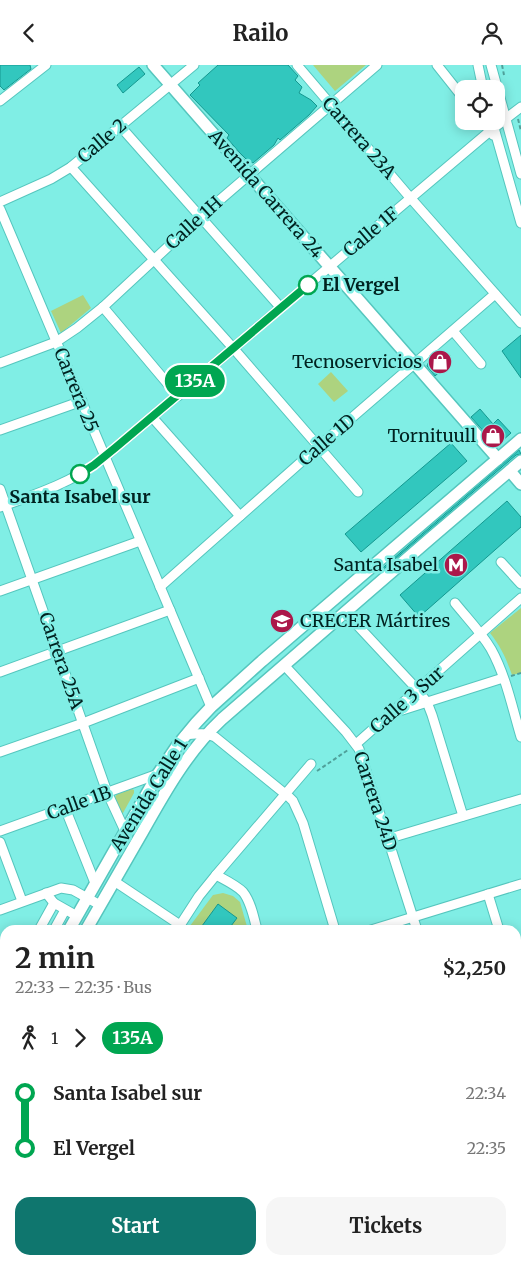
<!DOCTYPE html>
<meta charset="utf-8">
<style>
body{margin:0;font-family:Merriweather,serif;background:#f6f6f6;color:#222;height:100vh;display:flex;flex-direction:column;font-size:19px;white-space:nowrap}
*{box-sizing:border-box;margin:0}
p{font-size:16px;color:#767676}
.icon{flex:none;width:28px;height:28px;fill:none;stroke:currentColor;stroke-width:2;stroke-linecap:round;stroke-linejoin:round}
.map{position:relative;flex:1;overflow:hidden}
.side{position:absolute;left:0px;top:860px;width:521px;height:340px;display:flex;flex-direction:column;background:#fff;border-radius:15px 15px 0 0;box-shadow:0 2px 12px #0003}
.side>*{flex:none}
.badge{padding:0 10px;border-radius:16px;font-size:18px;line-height:32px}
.fabs{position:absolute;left:455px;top:15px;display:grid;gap:10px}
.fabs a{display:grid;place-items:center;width:50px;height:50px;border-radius:10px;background:#fff;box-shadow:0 2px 12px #0003;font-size:25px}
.map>.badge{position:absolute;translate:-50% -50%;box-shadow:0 0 0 2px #fff}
.legs{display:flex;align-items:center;gap:8px;height:55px;padding:0 15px;font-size:16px}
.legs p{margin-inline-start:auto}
.overview{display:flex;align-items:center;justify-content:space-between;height:85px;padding:0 15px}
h1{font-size:28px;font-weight:700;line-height:38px}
.action{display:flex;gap:10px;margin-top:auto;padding:10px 15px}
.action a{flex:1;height:58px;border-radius:15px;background:#0f766e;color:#fff;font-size:20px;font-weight:700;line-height:58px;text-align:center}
.action a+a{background:#f6f6f6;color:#222}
ul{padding:0 15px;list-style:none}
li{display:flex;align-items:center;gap:18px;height:55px;font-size:19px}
li i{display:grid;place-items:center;width:8px;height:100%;margin:0 6px;background:currentColor}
li i::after{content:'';width:12px;height:12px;margin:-6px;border:4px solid;border-radius:50%;background:#fff}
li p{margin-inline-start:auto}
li:first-child i{background:linear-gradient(#0000 50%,currentColor 0)}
li:last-child i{background:linear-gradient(currentColor 50%,#0000 0)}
header{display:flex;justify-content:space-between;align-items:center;height:65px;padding:0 15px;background:#fff;font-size:22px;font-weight:700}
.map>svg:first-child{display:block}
</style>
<header><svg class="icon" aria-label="back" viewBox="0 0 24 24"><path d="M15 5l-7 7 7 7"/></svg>Railo<svg class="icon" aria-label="person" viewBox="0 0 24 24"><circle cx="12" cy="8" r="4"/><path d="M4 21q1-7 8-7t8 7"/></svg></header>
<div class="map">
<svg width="521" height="1200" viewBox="0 0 521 1200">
<rect width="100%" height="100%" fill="#80eee5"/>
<g fill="#add37f">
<path d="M313 0H366L335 26Z"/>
<path d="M83 230 91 243 61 268 51 246Z"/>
<path d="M331 307 348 326 334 337 318 319Z"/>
<path d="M521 543V608L512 610C506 593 501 582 490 568Z"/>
<path d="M132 724 134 725V728L123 748 122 749 115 732 117 729Z"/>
<path d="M223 828 233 831 240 837 248 865H187L213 830Z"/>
<path d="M516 1114H521V1200H513V1195H516Z"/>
<path d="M5 1187V1195H136L110 1200H0V1188Z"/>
</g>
<path fill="#87bef4" d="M9 1195H94L68 1200H0V1197Z"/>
<g fill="#32c7be" stroke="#149890">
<path d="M0 0H30L31 4 4 25 0 21Z"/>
<path d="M218 0H288L298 11 295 15 302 22 299 28 311 35 317 41 309 50 280 75 278 73 274 80 253 98 246 94 239 87 227 73 229 70 190 30 200 20 198 18Z"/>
<path d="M139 2 145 9 123 28 117 20Z"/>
<path d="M521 270V313L502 286Z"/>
<path d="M442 285 452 296 435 311 427 301 428 298Z"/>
<path d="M480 344 493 359 498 354 511 368 502 376 493 377 471 352Z"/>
<path d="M451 378 467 396 361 487 345 469Z"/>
<path d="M519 385 521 389 516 390 379 508 378 507Z"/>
<path d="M507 436 521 452V462L419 552 400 530Z"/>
<path d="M218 839 237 853 228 865 221 861 219 865H199Z"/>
</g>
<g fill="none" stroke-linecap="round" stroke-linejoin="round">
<g stroke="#55c6be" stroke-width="11">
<g id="minor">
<path d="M297 0 407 129 521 258"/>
<path d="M437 0 464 34"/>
<path d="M478 0 483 24"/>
<path d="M491 0 521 109"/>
<path d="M0 36 46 0"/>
<path d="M482 56 493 70"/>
<path d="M492 56 521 158"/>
<path d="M120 61 281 243"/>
<path d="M71 102 234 284 358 427"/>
<path d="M0 137 51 114 71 102 194 0"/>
<path d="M0 144C71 310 140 477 211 642"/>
<path d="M103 242 178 331"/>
<path d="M453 266 481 299"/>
<path d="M0 298 56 277 77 263 103 242 200 152 377 0"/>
<path d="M152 352 240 451"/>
<path d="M0 365 82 336"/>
<path d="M0 424 107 727 125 766"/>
<path d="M0 442C37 429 71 418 102 394L490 66 521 42"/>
<path d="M501 497 521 519"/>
<path d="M160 522 318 382 495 229"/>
<path d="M0 526 140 476"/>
<path d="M455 538C467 553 481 567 491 584 506 611 512 642 521 672"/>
<path d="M345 547 414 621 427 637 432 650 463 751"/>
<path d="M284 600 346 667 359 684 417 865"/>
<path d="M0 607 170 545"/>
<path d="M396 647 503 613"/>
<path d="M185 670C195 669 205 667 215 672L289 732 293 736 303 758 335 865"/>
<path d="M356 679 521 533"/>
<path d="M0 687 83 658 199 613"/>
<path d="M65 743 95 818"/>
<path d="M0 766 158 709"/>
<path d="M387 774 521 734"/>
<path d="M0 777 22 836"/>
<path d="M216 810C225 815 236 820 243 827 251 837 254 853 257 865"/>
<path d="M114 816 180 860"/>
<path d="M46 828 54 838 77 851"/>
<path d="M488 829 499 865"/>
<path d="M0 845 61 823 73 825 100 840"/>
<path d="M39 865 54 838"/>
<path d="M54 865 65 845"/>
<path d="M177 865 199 831 216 810 311 699"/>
<path d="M371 865 521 819"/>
<path d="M516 920 521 936"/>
<path d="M0 924 5 922"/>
<path d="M516 1110H521"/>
<path d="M0 1184 5 1183"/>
<path d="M504 1195 505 1200"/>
<path d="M155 1200 180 1195"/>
</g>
</g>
<g stroke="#55c6be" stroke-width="14">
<g id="major">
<path d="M153 0 498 394"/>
<path d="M510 406 521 419"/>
<path d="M69 865 158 709 177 681 196 658 211 642 262 596 521 374"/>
<path d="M86 865C105 832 124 799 143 766 166 725 188 686 222 654L432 472 521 396"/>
<path d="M0 985 5 976"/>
<path d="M0 1016 5 1007"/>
</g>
</g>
<g stroke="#4fa09a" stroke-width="2" stroke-dasharray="4 2.5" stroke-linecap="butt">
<path d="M502 0 504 10"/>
<path d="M518 54 521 66"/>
<path d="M511 611 521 608"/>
<path d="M317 706 348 685"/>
<path d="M516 1155H521"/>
<path d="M125 1200 148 1195"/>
</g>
<use href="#minor" stroke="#fff" stroke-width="9"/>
<use href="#major" stroke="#fff" stroke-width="11"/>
</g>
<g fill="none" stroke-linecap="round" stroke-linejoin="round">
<g stroke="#fff" stroke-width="11">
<path id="line-1" d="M80 409 94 400 115 383 308 220"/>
</g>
<use href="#line-1" stroke="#00a651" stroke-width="8"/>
</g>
<defs>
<g id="shop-disc" transform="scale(1.25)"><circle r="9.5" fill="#ab184a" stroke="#80eee5"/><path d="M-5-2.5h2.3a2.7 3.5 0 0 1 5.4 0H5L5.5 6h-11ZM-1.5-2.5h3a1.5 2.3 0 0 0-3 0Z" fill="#fff"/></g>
<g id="metro-disc" transform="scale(1.25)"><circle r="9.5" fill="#ab184a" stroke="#80eee5"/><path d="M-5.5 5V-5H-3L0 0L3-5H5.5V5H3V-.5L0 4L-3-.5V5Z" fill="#fff"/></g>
<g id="school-disc" transform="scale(1.25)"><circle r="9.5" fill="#ab184a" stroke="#80eee5"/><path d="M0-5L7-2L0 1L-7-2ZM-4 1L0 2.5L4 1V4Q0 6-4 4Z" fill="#fff"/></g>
</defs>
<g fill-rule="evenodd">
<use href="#shop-disc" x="440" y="297"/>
<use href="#shop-disc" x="493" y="371"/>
<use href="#metro-disc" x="456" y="500"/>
<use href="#school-disc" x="282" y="556"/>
</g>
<g fill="#fff" stroke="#00a651" stroke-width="2.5">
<circle cx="308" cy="220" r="9"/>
<circle cx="80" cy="409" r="9"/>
</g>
<g text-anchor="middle" stroke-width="5" stroke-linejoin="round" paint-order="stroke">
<g font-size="18" fill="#002220" stroke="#80eee5">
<text transform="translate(359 73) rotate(49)" y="6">Carrera 23A</text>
<text transform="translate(102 76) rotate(-40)" y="6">Calle 2</text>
<text transform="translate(266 129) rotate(49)" y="6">Avenida Carrera 24</text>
<text transform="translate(194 158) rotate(-42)" y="6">Calle 1H</text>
<text transform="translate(371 167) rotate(-40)" y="6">Calle 1F</text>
<text transform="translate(76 325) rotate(68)" y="6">Carrera 25</text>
<text transform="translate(327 375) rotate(-41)" y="6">Calle 1D</text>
<text transform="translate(61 596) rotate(71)" y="6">Carrera 25A</text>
<text transform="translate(407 635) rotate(-41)" y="6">Calle 3 Sur</text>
<text transform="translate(149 730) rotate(-58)" y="6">Avenida Calle 1</text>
<text transform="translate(375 736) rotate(72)" y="6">Carrera 24D</text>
<text transform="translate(79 738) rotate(-20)" y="6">Calle 1B</text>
</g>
<g font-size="18" font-weight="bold" fill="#002220" stroke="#80eee5" text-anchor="start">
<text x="322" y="226">El Vergel</text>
<text x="80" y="438" text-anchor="middle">Santa Isabel sur</text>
</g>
<g font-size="18" fill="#002220" stroke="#80eee5" text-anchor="end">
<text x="422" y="303">Tecnoservicios</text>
<text x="476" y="377">Tornituull</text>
<text x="438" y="506">Santa Isabel</text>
<text x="300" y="562" text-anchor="start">CRECER Mártires</text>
</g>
</g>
</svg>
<div class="fabs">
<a><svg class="icon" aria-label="locate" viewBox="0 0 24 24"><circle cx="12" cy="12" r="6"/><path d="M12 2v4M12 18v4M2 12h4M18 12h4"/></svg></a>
</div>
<b class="badge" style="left:195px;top:316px;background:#00a651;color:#fff">135A</b>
<section class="side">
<div class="overview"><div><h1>2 min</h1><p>22:33 – 22:35 · Bus</p></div><b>$2,250</b></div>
<div class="legs"><svg class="icon" aria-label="walk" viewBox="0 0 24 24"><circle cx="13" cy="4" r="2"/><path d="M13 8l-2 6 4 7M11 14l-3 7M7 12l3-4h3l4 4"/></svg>1<svg class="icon" aria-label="forward" viewBox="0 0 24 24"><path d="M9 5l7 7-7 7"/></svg><b class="badge" style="background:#00a651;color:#fff">135A</b></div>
<ul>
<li><i style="color:#00a651"></i><b>Santa Isabel sur</b><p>22:34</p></li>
<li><i style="color:#00a651"></i><b>El Vergel</b><p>22:35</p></li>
</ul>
<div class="action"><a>Start</a><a>Tickets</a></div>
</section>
</div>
